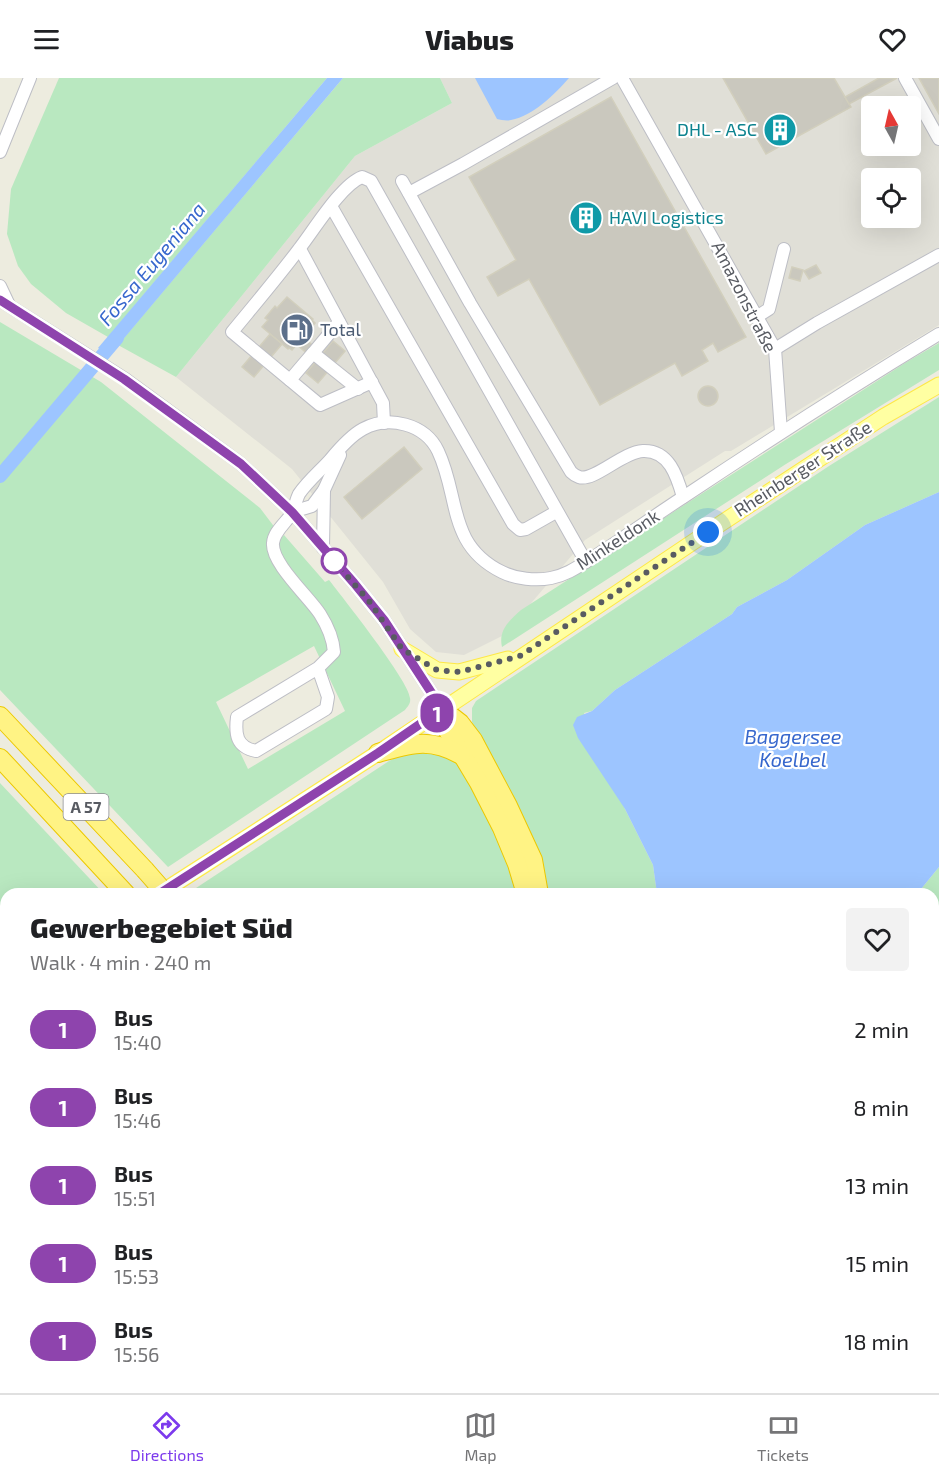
<!DOCTYPE html>
<meta charset="utf-8">
<style>
body{margin:0;font-family:"Exo 2",sans-serif;background:#f2f2f2;color:#202124;height:100vh;display:flex;flex-direction:column;font-size:22px;white-space:nowrap}
*{box-sizing:border-box;margin:0}
p{font-size:20px;color:#757577}
.icon{flex:none;width:33px;height:33px;fill:none;stroke:currentColor;stroke-width:2;stroke-linecap:round;stroke-linejoin:round}
.map{position:relative;flex:1;overflow:hidden}
.drawer{position:absolute;left:0px;top:810px;width:939px;height:506px;display:flex;flex-direction:column;background:#fff;border-radius:18px 18px 0 0;box-shadow:0 6px 24px #0002}
.drawer>*{flex:none}
.badge{padding:0 12px;border-radius:20px;font-size:21px;line-height:39px}
.needle{width:39px;rotate:352deg}
.tools{position:absolute;left:861px;top:18px;display:grid;gap:12px}
.tools a{display:grid;place-items:center;width:60px;height:60px;border-radius:6px;background:#fff;box-shadow:0 6px 24px #0002;font-size:30px}
.you{position:absolute;width:30px;height:30px;margin:-15px;border:4px solid #fff;border-radius:50%;background:#1a73e8;box-shadow:0 0 0 9px #1a73e833}
.map>.badge{position:absolute;translate:-50% -50%;box-shadow:0 0 0 3px #fff}
.round{display:grid;place-items:center;flex:none;width:63px;height:63px;border-radius:6px;background:#f2f2f2}
.headline{display:flex;align-items:center;justify-content:space-between;height:102px;padding:0 30px}
h1{font-size:28px;font-weight:800;line-height:45px}
ul{padding:0;list-style:none}
li{display:flex;align-items:center;gap:18px;height:78px;padding:0 30px}
li div{flex:1}
li b{display:block;font-size:22px}
li em{font-style:normal}
li .badge{min-width:66px;font-weight:700;text-align:center}
header{display:flex;justify-content:space-between;align-items:center;height:78px;padding:0 30px;background:#fff;font-size:27px;font-weight:800}
.menu{display:flex;justify-content:space-around;align-items:center;height:84px;border-top:2px solid #e0e0e0;background:#fff;font-size:16px;color:#757577}
.menu a{display:grid;justify-items:center;gap:3px}
.menu .current{color:#7c3aed}
.map>svg:first-child{display:block}
</style>
<header><svg class="icon" aria-label="menu" viewBox="0 0 24 24"><path d="M4 6h16M4 12h16M4 18h16"/></svg>Viabus<svg class="icon" aria-label="heart" viewBox="0 0 24 24"><path d="M12 20l-8-8c-3-5 5-10 8-4 3-6 11-1 8 4z"/></svg></header>
<div class="map">
<svg width="939" height="1315" viewBox="0 0 939 1315">
<rect width="100%" height="100%" fill="#edecdf"/>
<path fill="#e0dfd7" fill-rule="evenodd" d="M440 0H939V247L731 373H725L585 462 504 557 464 577 436 574 410 551 383 504 292 391 176 299 355 78 452 25ZM872 28H910V68H872ZM872 100H910V140H872Z"/>
<g fill="#b9e8c0" fill-rule="evenodd">
<path d="M59 0H327L108 259 66 235 31 206 18 188 7 156 11 111Z"/>
<path d="M343 0H440L452 25 355 78 176 299 118 267Z"/>
<path d="M0 244 101 304 260 430 282 459 284 457 325 504 329 502C343 520 409 603 410 620 411 625 408 628 405 632L168 789 0 612ZM314 568 345 633 248 691 216 624Z"/>
<path d="M939 265V292L786 386 502 569C498 552 510 542 521 532L905 285Z"/>
<path d="M939 319V414L865 447 787 502 737 529 732 536 615 612 592 633 584 635 625 731 653 787 657 816H546L516 726 472 644V630L476 623 829 388Z"/>
<path d="M424 671 457 682 507 777 517 816H191L190 814 389 683 411 672Z"/>
<path d="M0 705 104 816H6V895L0 899Z"/>
<path d="M939 789V885L933 891V816H917Z"/>
<path d="M6 934V1129L0 1124V938Z"/>
<path d="M939 935V1031L933 1038V942Z"/>
<path d="M0 1160 6 1163V1310H516L520 1315H0Z"/>
<path d="M594 1310H647L650 1315H598Z"/>
<path d="M673 1310H753L755 1315H676Z"/>
</g>
<g fill="#9dc5ff">
<path d="M327 0H343L110 277 98 270Z"/>
<path d="M475 0H569C555 16 533 38 511 42 507 43 501 42 497 41Z"/>
<path d="M939 414V789L917 816H657L653 787 625 731 578 660 573 647 577 639 592 633 615 612 732 536 737 529 787 502 865 447Z"/>
<path d="M939 1031V1315H755L753 1310H933V1038Z"/>
</g>
<g fill="none" stroke-linecap="round" stroke-linejoin="round">
<path stroke="#9dc5ff" stroke-width="14" d="M0 398 117 260"/>
</g>
<g fill="#cac8be" stroke="#d2cfbd" stroke-width="1.5">
<path d="M723 0H834L851 29 766 76Z"/>
<path d="M879 0H897L849 26 845 19Z"/>
<path d="M919 0H939V36Z"/>
<path d="M611 19 746 259 718 274 713 265 702 272 708 283 682 298 675 285 600 327 529 201 498 218 494 211 487 199 516 182 469 99Z"/>
<path d="M816 187 821 195 809 201 804 193Z"/>
<path d="M792 189 803 192 800 203 789 200Z"/>
<path d="M287 219 313 241 312 242 315 245 292 272 289 270 288 271 262 249 268 242 265 240 275 228 277 230Z"/>
<path d="M270 256 282 266 254 299 242 289Z"/>
<path d="M303 259 322 275 316 283 297 267Z"/>
<path d="M333 263 345 273 318 305 306 295Z"/>
<circle cx="708" cy="318" r="10"/>
<path d="M404 369 422 391 362 441 344 419Z"/>
</g>
<g fill="none" stroke-linecap="round" stroke-linejoin="round">
<g stroke="#bdbec5" stroke-width="14">
<g id="minor">
<path d="M622 0 775 271 781 354"/>
<path d="M905 0 939 61"/>
<path d="M0 74 30 0"/>
<path d="M402 103 470 225 571 394C573 396 576 398 579 399 594 404 622 374 643 373 669 372 677 398 683 419"/>
<path d="M409 115 463 86 613 0"/>
<path d="M331 128 513 446 520 452 526 451 556 434"/>
<path d="M300 171 383 325 384 345"/>
<path d="M0 208 9 227"/>
<path d="M0 222 125 301 241 386 292 434 354 505 384 542 442 631"/>
<path d="M758 238 769 231 784 171"/>
<path d="M775 271 817 245 939 177"/>
<path d="M313 275 339 244"/>
<path d="M290 302 313 275 358 311"/>
<path d="M372 304 320 327 232 254C255 226 278 199 299 171 314 152 341 107 362 99L371 103 586 484"/>
<path d="M292 434 312 428 324 412 340 377"/>
<path d="M323 470 324 412"/>
<path d="M318 590 328 619 326 631 256 673C236 669 235 656 237 639L318 590 334 574C333 560 327 547 320 536 309 519 271 485 273 465 274 453 286 445 292 435 295 429 296 422 299 416 307 404 320 393 330 382 339 371 350 358 363 351 389 337 425 346 438 373 460 419 447 467 502 494 516 501 536 503 551 500 567 497 579 488 592 480 624 460 654 438 685 418 769 362 853 308 939 256"/>
<path d="M933 921 939 915"/>
<path d="M653 1310 657 1315"/>
</g>
</g>
<g stroke="#fee847" stroke-width="17">
<g id="major">
<path d="M402 571 437 592 459 594 508 581"/>
<path d="M159 816 378 675 708 454 883 339 939 307"/>
<path d="M0 918 6 915"/>
</g>
</g>
<g stroke="#ecc800" stroke-width="20">
<g id="highway">
<path d="M442 631 460 645 473 662 508 728 533 782 539 816"/>
<path d="M442 631 448 653 479 705 502 750 517 786 526 816"/>
<path d="M0 638 145 792"/>
<path d="M378 675C411 666 429 659 461 677"/>
<path d="M0 680 126 816"/>
<path d="M0 1135 6 1139"/>
<path d="M542 1310 546 1315"/>
</g>
</g>
<use href="#minor" stroke="#fff" stroke-width="12"/>
<use href="#major" stroke="#ffffa2" stroke-width="15"/>
<use href="#highway" stroke="#fff384" stroke-width="18"/>
<g stroke="#ecc800" stroke-width="20" stroke-linecap="butt">
<g id="highway-bridge">
<path d="M145 792 166 816"/>
<path d="M572 1310 576 1315"/>
</g>
</g>
<use href="#highway-bridge" stroke="#fff384" stroke-width="18"/>
</g>
<g fill="none" stroke-linecap="round" stroke-linejoin="round">
<g stroke="#fff" stroke-width="14">
<path id="line" d="M0 222 124 301 241 386 292 434 354 505 384 542 442 631 378 675 159 816"/>
</g>
<use href="#line" stroke="#8e44ad" stroke-width="9"/>
<path stroke="#585b62" stroke-width="6" stroke-dasharray="0 10.8" d="M334 483 369 523 402 571 437 592 459 594 520 578 708 454"/>
</g>
<defs>
<g id="building-disc" transform="scale(1.725)"><circle r="9.5" fill="#0f9aa8" stroke="#fff"/><path d="M-4-6H4V6H1V3H-1V6H-4ZM-2.5-4.3h1.7v1.8h-1.7ZM.8-4.3h1.7v1.8H.8ZM-2.5-1h1.7V.8h-1.7ZM.8-1h1.7V.8H.8Z" fill="#fff"/></g>
<g id="fuel-disc" transform="scale(1.725)"><circle r="9.5" fill="#5c6f8a" stroke="#fff"/><path d="M-5.5-6h7V0h2V4h1.3V-2.5L3-4.5l.8-.8L6-3V5H2.5V1h-1V6h-7ZM-4.2-4.7v3.2H.2V-4.7Z" fill="#fff"/></g>
</defs>
<g fill-rule="evenodd">
<use href="#building-disc" x="780" y="52"/>
<use href="#building-disc" x="586" y="140"/>
<use href="#fuel-disc" x="297" y="252"/>
</g>
<circle fill="#fff" stroke="#8e44ad" stroke-width="3" cx="334" cy="483" r="12"/>
<g text-anchor="middle" stroke-width="4.5" stroke-linejoin="round" paint-order="stroke">
<rect fill="#fff" stroke="#8a8c91" stroke-width="1.5" x="63.5" y="716" width="45" height="26" rx="4.5"/>
<g font-size="16" font-weight="bold" fill="#585b62">
<text x="86" y="735">A 57</text>
</g>
<g font-size="18" fill="#0d838f" stroke="#fff" text-anchor="end">
<text x="757" y="58">DHL - ASC</text>
<text x="609" y="146" text-anchor="start">HAVI Logistics</text>
</g>
<g font-size="18" fill="#585b62" stroke="#fff">
<text transform="translate(744 219) rotate(63)" y="6">Amazonstraße</text>
<text transform="translate(803 391) rotate(-33)" y="6">Rheinberger Straße</text>
<text transform="translate(618 462) rotate(-33)" y="6">Minkeldonk</text>
</g>
<g font-size="18" fill="#4e5e75" stroke="#fff" text-anchor="start">
<text x="320" y="258">Total</text>
</g>
<g font-size="20" font-style="italic" fill="#3667cd" stroke="#fff">
<text transform="translate(152 186) rotate(-50)" y="7">Fossa Eugeniana</text>
<text x="793" y="666">Baggersee<tspan x="793" dy="23">Koelbel</tspan></text>
</g>
</g>
</svg>
<div class="tools">
<a><svg class="needle" viewBox="-14 -14 28 28"><path d="M0-13l5 13h-10z" fill="#e53935"/><path d="M0 13l5-13h-10z" fill="#757577"/></svg></a>
<a><svg class="icon" aria-label="locate" viewBox="0 0 24 24"><circle cx="12" cy="12" r="6"/><path d="M12 2v4M12 18v4M2 12h4M18 12h4"/></svg></a>
</div>
<div class="you" style="left:708px;top:454px"></div>
<b class="badge" style="left:437px;top:635px;background:#8e44ad;color:#fff">1</b>
<section class="drawer">
<div class="headline"><div><h1>Gewerbegebiet Süd</h1><p>Walk · 4 min · 240 m</p></div><a class="round"><svg class="icon" aria-label="heart" viewBox="0 0 24 24"><path d="M12 20l-8-8c-3-5 5-10 8-4 3-6 11-1 8 4z"/></svg></a></div>
<ul>
<li><span class="badge" style="background:#8e44ad;color:#fff">1</span><div><b>Bus</b><p>15:40</p></div><em>2 min</em></li>
<li><span class="badge" style="background:#8e44ad;color:#fff">1</span><div><b>Bus</b><p>15:46</p></div><em>8 min</em></li>
<li><span class="badge" style="background:#8e44ad;color:#fff">1</span><div><b>Bus</b><p>15:51</p></div><em>13 min</em></li>
<li><span class="badge" style="background:#8e44ad;color:#fff">1</span><div><b>Bus</b><p>15:53</p></div><em>15 min</em></li>
<li><span class="badge" style="background:#8e44ad;color:#fff">1</span><div><b>Bus</b><p>15:56</p></div><em>18 min</em></li>
</ul>
</section>
</div>
<nav class="menu">
<a class="current"><svg class="icon" aria-label="directions" viewBox="0 0 24 24"><path d="M12 3l9 9-9 9-9-9zM9 14v-3h6M13 9l2 2-2 2"/></svg>Directions</a>
<a><svg class="icon" aria-label="map" viewBox="0 0 24 24"><path d="M3 6l6-2 6 2 6-2v14l-6 2-6-2-6 2zM9 4v14M15 6v14"/></svg>Map</a>
<a><svg class="icon" aria-label="tickets" viewBox="0 0 24 24"><path d="M3 7h18v10H3zM15 7v10"/></svg>Tickets</a>
</nav>
